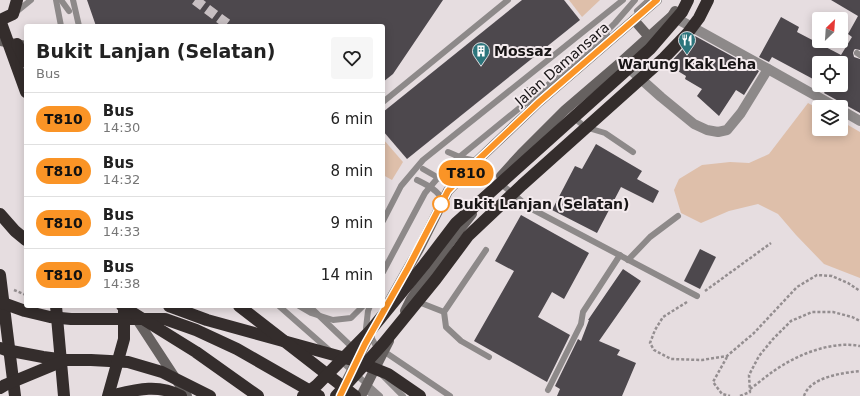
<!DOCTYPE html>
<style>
body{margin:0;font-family:"DejaVu Sans",sans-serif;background:#f6f6f6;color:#222;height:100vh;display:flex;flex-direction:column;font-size:15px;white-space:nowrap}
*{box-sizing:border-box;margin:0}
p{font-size:13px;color:#767676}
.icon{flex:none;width:22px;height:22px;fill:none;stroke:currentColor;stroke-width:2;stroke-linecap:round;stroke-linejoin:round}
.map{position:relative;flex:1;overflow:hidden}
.panel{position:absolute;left:24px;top:24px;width:361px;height:284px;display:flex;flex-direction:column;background:#fff;border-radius:4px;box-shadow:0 2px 10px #0003}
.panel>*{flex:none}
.badge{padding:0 8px;border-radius:13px;font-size:14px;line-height:26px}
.needle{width:26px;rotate:25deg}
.tools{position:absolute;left:812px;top:12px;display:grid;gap:8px}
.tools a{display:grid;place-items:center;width:36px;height:36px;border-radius:4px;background:#fff;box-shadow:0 2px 10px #0003;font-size:20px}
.map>.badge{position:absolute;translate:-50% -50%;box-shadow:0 0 0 2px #fff}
.round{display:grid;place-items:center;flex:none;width:42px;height:42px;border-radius:4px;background:#f6f6f6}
.overview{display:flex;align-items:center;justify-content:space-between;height:68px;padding:0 12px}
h1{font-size:19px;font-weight:800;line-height:30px}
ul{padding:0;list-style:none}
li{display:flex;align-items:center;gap:12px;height:52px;padding:0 12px;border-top:1px solid #e0e0e0}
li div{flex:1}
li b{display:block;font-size:15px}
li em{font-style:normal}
li .badge{min-width:44px;font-weight:700;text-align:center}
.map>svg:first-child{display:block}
</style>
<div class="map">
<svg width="860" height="396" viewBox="0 0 860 396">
<rect width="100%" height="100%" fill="#e6dde0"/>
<g fill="#debfaa">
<path d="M569 0H600L582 17Z"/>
<path d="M808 103 819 109V129H841V121L860 132V278L824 264 796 235 778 214 758 204 729 211 701 223 681 213 674 190 679 179 702 165 730 162 749 163 769 154Z"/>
<path d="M383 139 403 162 392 180 383 175Z"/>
</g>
<g fill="#4d484d">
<path d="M87 0H443L393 74 383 82V26H96Z"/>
<path d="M522 0H564L580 20 407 159 383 131V112Z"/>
<path d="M831 0H860V50L855 49 854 50 853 53 854 57 860 59V113L824 93 829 85H841V63H819V68L813 79 772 57 769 62 759 57 781 17 799 27 797 32 841 55 852 37 848 34 858 16Z"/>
<path d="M695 36 759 71 744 95 736 90 719 116 697 96 702 89 685 79 686 76 668 65Z"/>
<path d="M596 144 642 171 637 179 659 191 653 203 621 187 597 233 552 210 575 166 582 169Z"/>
<path d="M521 215 589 253 564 299 552 292 538 317 570 335 547 382 474 341 514 271 495 261Z"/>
<path d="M700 249 716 257 700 289 684 281Z"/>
<path d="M623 269 641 281 599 341 620 350 617 355 636 363 622 396H557L560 389 555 386 578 339 581 341 589 320H588Z"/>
</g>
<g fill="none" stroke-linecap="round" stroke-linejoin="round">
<path stroke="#c7bfc2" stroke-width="10" stroke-dasharray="10 5" stroke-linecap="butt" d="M195 0 230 26"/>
<g stroke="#948e90" stroke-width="2.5" stroke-dasharray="3 2" stroke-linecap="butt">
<path d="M14 290 26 295"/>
<path d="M705 291 771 243"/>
<path d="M687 302 663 317 655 330 650 343 654 350 671 359 702 360 727 356 754 333 797 287 817 275 832 276 848 283 860 291"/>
<path d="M727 357 713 382 722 394 730 396"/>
<path d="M750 389C761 381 771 372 783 365 804 352 835 341 860 346"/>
<path d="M740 396 750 392 749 375 759 356 773 339 791 321 812 312H833L852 317 860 321"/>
<path d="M804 396C810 377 842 373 860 371"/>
</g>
<g stroke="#8d8989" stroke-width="6">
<path d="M56 0 61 26"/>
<path d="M61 0 69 11"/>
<path d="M73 0 79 26"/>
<path d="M637 11 649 0"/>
<path d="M15 13 31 0"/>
<path d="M600 38 615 23 635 0"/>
<path d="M857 53 860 55"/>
<path d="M528 90V103"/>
<path d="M383 102 508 0"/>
<path d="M572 116 585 127 605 133 633 152"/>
<path d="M448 152 462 158 477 161"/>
<path d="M423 169 444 181 455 184"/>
<path d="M417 180C427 185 438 190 443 201"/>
<path d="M500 183 530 208 697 296"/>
<path d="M383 221 401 186 423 160 623 0"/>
<path d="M486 250 444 312 446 327 461 341 489 357"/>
<path d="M628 260 650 237 678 216"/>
<path d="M383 272 425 193 447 167 608 36"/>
<path d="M416 301 444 312"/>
<path d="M279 306 329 350"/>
<path d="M299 306 311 313 333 320 351 318 363 306"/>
<path d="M309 306 354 349"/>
<path d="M370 306 368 311 366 328 376 346 450 396"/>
<path d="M340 360 380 396"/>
<path d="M383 376 403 396"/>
<path d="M364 389 374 396"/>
<path d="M548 390 581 324 583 312 620 255"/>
</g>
<g stroke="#8d8989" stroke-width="10">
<path d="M672 16 768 69 836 107"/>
<path d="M623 63 661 97 694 124 707 130 718 132 727 130 741 113 768 69"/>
<path d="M841 110 860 121"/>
</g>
<g stroke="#666160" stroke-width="10">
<path d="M634 20 649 37"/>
<path d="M0 41 26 46"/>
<path d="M501 176 521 154 565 110 621 62 672 16 675 11"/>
<path d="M390 300 419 249 448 191 477 161 539 102 657 0"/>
<path d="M405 311 411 299 450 242 472 214"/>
<path d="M134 315 187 396"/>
<path d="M347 380 370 335"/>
<path d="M361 396 389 341"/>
</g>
<g stroke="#342d2c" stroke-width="12">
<path d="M0 20 26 92"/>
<path d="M0 20 13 14 17 0"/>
<path d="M17 44 26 62"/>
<path d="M0 214 15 231 26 240"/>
<path d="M0 275 15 396"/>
<path d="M0 302 25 311 50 317 71 319H165L196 330 237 349 319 396"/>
<path d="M56 306 64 396"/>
<path d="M122 306 196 352 258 396"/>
<path d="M169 306 207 320 356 361 388 374 420 396"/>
<path d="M239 306 355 396"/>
<path d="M0 348 6 350 43 357 66 360H91L128 362 162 372 210 396"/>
<path d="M0 388 5 385 63 361"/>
<path d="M108 396 124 339V311"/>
<path d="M110 396C135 390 157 383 181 396"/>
<path d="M303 396 317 385 370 331 424 265 456 223 650 49 682 12 688 0"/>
<path d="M336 396 383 344 436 279 468 236 522 185 664 58 687 34 699 18 708 0"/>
</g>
</g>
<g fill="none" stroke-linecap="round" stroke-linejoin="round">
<g stroke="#fff" stroke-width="9">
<path id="line" d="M340 396 365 344 408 268 448 191 477 161 539 102 657 0"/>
</g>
<use href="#line" stroke="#fa9426" stroke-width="6"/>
</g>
<defs>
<g id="restaurant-pin" transform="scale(0.9)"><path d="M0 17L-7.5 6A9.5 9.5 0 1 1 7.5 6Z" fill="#2c757c" stroke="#f3eaed"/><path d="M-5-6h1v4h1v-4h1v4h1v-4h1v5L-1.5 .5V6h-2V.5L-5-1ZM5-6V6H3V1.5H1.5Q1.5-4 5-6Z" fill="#fff"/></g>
<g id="building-pin" transform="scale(0.9)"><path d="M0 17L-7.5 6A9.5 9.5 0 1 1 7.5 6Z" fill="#2c757c" stroke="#f3eaed"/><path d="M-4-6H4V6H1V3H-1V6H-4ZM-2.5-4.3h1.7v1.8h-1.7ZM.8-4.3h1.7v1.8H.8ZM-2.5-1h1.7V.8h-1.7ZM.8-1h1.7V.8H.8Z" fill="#fff"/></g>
</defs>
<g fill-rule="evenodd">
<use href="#restaurant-pin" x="687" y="40"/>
<use href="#building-pin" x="481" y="51"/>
</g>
<circle fill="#fff" stroke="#fa9426" stroke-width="2" cx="441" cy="204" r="8"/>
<g text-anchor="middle" stroke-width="4" stroke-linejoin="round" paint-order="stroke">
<g font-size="14" font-weight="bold" fill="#171415" stroke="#f3eaed" text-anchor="start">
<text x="494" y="56">Mossaz</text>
<text x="687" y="69" text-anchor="middle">Warung Kak Leha</text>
</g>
<g font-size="14" fill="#171415" stroke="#f3eaed">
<text transform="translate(562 64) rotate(-41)" y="5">Jalan Damansara</text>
</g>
<g font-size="14" font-weight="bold" fill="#171415" stroke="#f3eaed" text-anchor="start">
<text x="453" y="209">Bukit Lanjan (Selatan)</text>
</g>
</g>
</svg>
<div class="tools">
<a><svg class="needle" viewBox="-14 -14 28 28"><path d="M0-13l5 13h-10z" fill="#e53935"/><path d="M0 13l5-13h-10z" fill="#767676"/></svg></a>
<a><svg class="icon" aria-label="locate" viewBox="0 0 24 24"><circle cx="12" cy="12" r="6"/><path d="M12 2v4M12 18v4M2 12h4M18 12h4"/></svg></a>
<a><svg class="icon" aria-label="layers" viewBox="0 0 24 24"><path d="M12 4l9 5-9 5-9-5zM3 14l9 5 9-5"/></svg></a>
</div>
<b class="badge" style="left:466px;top:173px;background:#fa9426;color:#111">T810</b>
<section class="panel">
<div class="overview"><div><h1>Bukit Lanjan (Selatan)</h1><p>Bus</p></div><a class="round"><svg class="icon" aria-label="heart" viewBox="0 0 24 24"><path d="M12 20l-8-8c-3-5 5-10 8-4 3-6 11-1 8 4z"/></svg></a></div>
<ul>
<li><span class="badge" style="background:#fa9426;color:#111">T810</span><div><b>Bus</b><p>14:30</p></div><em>6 min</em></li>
<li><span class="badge" style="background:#fa9426;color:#111">T810</span><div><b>Bus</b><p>14:32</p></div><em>8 min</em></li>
<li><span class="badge" style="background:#fa9426;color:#111">T810</span><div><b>Bus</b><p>14:33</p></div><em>9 min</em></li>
<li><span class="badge" style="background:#fa9426;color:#111">T810</span><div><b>Bus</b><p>14:38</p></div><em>14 min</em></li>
</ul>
</section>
</div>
